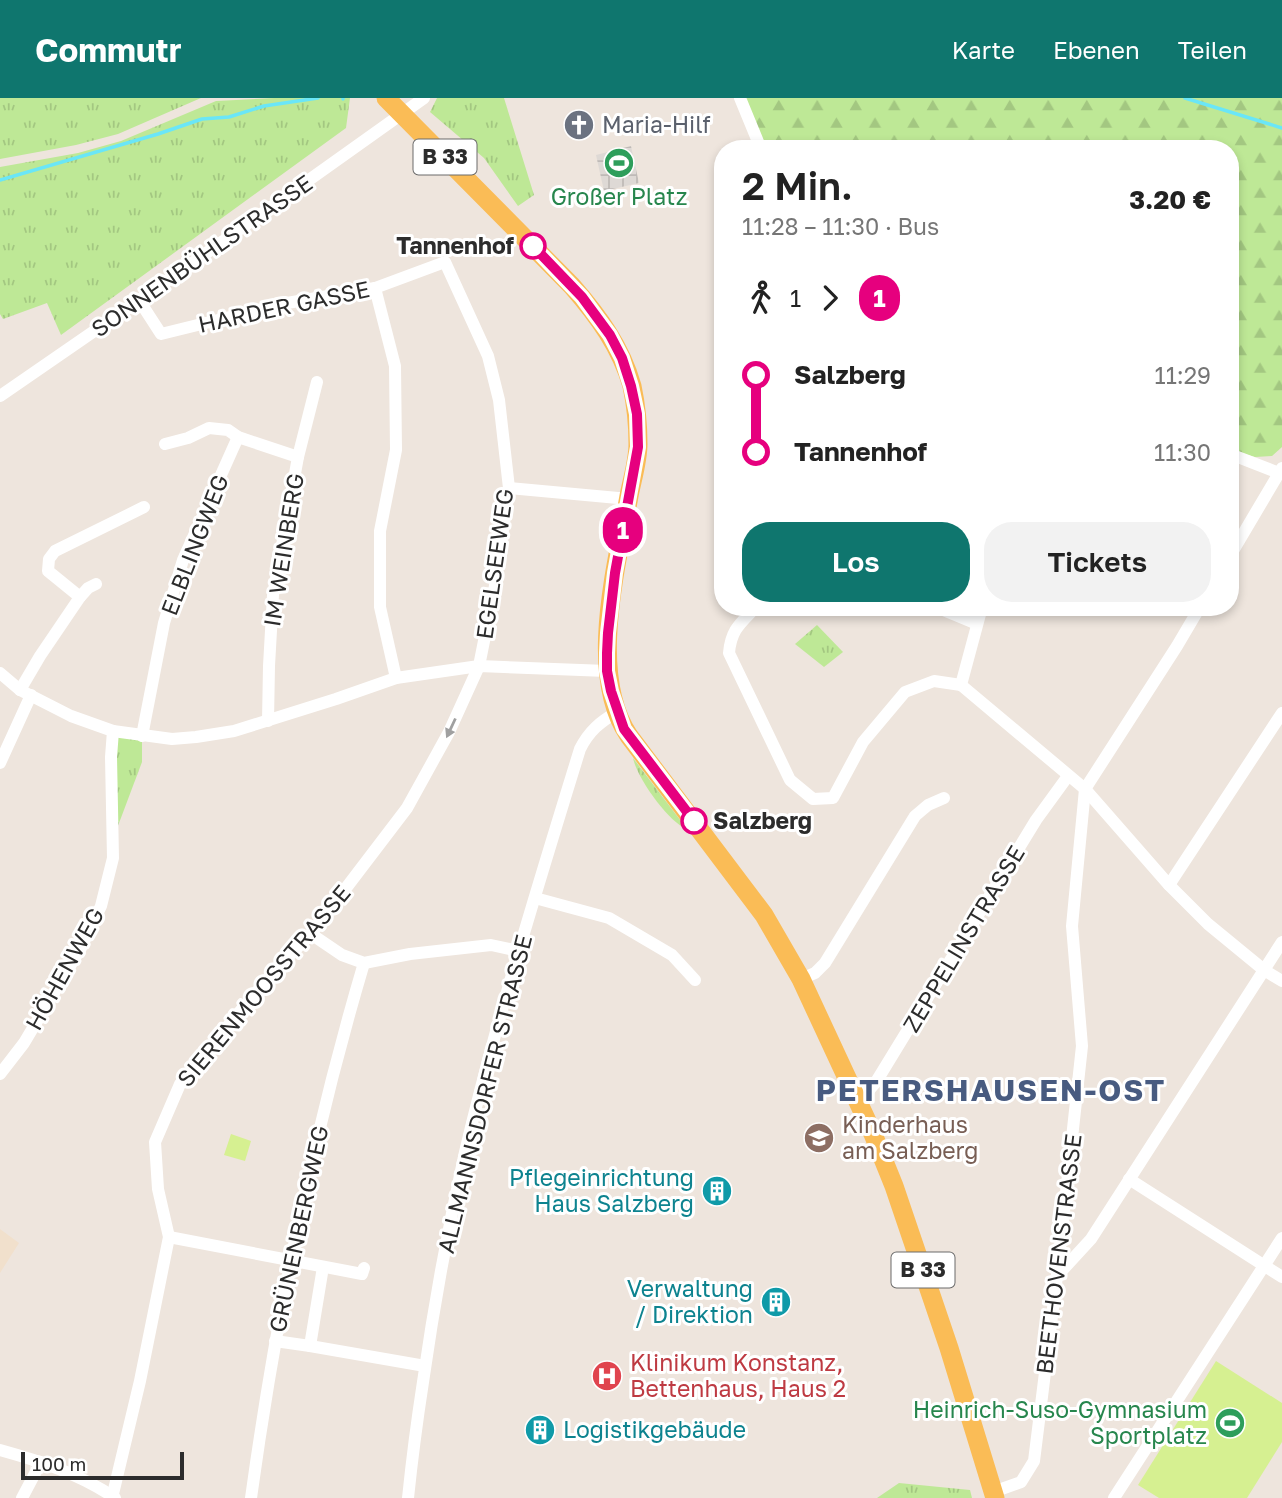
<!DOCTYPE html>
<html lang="de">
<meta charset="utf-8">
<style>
body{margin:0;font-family:"Golos Text",sans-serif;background:#f2f2f2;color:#222;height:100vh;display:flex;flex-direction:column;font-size:26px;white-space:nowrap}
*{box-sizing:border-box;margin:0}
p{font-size:23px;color:#767676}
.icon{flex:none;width:38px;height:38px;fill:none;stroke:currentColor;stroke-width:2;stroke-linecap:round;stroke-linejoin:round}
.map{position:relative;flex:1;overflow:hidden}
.panel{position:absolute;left:714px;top:42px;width:525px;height:476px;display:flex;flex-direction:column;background:#fff;border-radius:28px;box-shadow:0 4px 10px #0003}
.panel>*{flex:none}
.badge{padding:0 14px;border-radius:23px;font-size:24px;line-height:46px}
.scale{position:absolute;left:21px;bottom:18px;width:163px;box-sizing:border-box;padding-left:7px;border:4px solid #2c2c2c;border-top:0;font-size:19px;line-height:24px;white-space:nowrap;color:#2c2c2c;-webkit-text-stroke:5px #fff;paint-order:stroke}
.map>.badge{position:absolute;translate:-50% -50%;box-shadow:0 0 0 4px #fff}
.legs{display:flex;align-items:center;gap:10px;height:77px;padding:0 28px;font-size:23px}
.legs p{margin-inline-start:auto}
.head{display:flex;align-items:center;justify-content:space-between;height:119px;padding:0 28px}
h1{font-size:38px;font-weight:600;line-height:52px}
.button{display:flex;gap:14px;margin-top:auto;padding:14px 28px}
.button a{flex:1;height:80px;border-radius:28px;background:#0f766e;color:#fff;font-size:28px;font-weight:600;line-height:80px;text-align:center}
.button a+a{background:#f2f2f2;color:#222}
ul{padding:0 28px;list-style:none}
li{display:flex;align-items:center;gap:24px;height:77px;font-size:26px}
li i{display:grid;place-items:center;width:10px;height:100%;margin:0 9px;background:currentColor}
li i::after{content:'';width:18px;height:18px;margin:-9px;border:5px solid;border-radius:50%;background:#fff}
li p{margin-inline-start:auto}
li:first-child i{background:linear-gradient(#0000 50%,currentColor 0)}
li:last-child i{background:linear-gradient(currentColor 50%,#0000 0)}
header{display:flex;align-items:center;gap:42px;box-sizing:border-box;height:98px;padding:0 35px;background:#0f766e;color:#fff}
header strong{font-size:33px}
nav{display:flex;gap:38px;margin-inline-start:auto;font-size:24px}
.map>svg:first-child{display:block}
</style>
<header>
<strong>Commutr</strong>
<nav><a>Karte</a><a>Ebenen</a><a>Teilen</a></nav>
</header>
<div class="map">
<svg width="1282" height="1400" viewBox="0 0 1282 1400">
<defs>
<pattern id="grass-tufts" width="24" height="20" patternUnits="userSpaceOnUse" patternTransform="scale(1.75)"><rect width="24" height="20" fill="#bee896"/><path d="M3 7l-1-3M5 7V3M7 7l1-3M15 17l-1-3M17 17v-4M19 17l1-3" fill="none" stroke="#a3c781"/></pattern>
<pattern id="forest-firs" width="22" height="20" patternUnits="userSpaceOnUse" patternTransform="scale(1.75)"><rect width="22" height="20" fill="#bee896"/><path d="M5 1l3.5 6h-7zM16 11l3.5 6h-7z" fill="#a3c781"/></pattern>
<pattern id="plaza-grid" width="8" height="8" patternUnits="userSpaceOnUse" patternTransform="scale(1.75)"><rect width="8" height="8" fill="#ded9d5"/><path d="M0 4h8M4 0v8" fill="none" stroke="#bfbab7"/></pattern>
</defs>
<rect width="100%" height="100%" fill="#eee5dd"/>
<path fill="#f1e0cc" d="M0 1131 19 1145 0 1175Z"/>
<g fill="url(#grass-tufts)">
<path d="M0 0H201L118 36 76 47 0 61Z"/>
<path d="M274 0H350L346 30 61 237 47 205 3 221 0 216V69L78 55 121 43 216 3Z"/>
<path d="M437 0H504L534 97 518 108 484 60 430 14Z"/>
<path d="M817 527 843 554 824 569 795 546Z"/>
<path d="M114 635 142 638V664L113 741Z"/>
<path d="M633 660 687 731C669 725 637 680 633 660Z"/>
<path d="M899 1385 970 1392 972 1400H877Z"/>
</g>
<path fill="url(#forest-firs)" d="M740 0H1282V349L1272 358 1255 359 1230 352V51H761Z"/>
<g fill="#d6f091">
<path d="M231 1036 251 1043 245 1063 224 1057Z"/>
<path d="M1216 1263 1282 1305V1344L1247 1400H1159L1138 1387Z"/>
</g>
<path fill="url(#plaza-grid)" d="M631 48 639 85 604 93 596 57Z"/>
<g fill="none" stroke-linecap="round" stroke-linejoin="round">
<g stroke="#6ae6f7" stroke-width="3.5">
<path d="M343 0V1"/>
<path d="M1185 0 1282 30"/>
<path d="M0 82 158 36 202 21 229 19 264 8 318 0"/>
</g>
<g stroke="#fff" stroke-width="12">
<path d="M740 0 761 51"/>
<path d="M375 190 395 268 396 352 380 433V509L396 580"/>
<path d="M0 298 174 178 424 0"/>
<path d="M165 346 188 340 209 330 228 332 238 339 298 359"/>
<path d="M1230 356 1279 375"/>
<path d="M509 390 629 401"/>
<path d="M1230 458 1282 370"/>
<path d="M80 499 48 473 49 461 55 453 144 409"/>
<path d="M756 509C741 525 731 531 729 555L790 682 813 701 833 700 863 644 905 594 934 583 961 587"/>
<path d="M936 509 977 526"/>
<path d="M0 575 20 592 71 618 113 633 172 641 196 639 234 633 336 601 396 580 479 568 607 573"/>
<path d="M961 587 1085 691 1169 787 1208 826 1264 872 1282 883"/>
<path d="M961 587 982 509"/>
<path d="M20 592 40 558 80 499 88 490 96 486"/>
<path d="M268 623 269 568 273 497 298 359 317 284"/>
<path d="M142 638 164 525 183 462 238 339"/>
<path d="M0 665 31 597"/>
<path d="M1169 787 1282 615"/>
<path d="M535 800 609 820 672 857 695 882"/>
<path d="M311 836 342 857 364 865 410 856 491 847 519 853"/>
<path d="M801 881 815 875 825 865 915 718 928 707 944 700"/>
<path d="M0 976 24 945 52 898 81 850 101 808 113 760 111 659 113 633"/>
<path d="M856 999 869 992 876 984 1036 722 1068 678"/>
<path d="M1129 1081 1282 1179"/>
<path d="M169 1139 362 1176 364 1170"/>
<path d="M1057 1178 1091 1141 1282 844"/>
<path d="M275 1243 310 1248 323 1169"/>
<path d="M310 1248 425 1268"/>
<path d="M0 1352C40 1363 80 1376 115 1400"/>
<path d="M993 1394 1021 1384 1034 1363 1057 1178 1082 948 1072 828 1085 691 1177 548 1200 509"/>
<path d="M22 1400 41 1364"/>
<path d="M112 1400 140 1283 169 1139 158 1091 155 1044 180 986 236 918 279 868 311 836 407 710 449 634 479 568 495 488 509 390 499 302 488 258 445 164 375 190 287 205 161 236 139 202"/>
<path d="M251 1400C276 1219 312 1040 364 865"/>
<path d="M408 1400C412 1361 417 1323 423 1284 434 1207 448 1130 465 1054 497 919 539 784 580 651 589 633 600 624 617 614"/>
<path d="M1114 1400 1282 1140"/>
</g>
<path stroke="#fabc56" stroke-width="19" d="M386 0 572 188C598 218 621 249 632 288 636 307 638 327 638 346 638 363 632 382 629 398 617 467 587 576 629 638L764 817 801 881 873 1036 894 1088 949 1250 995 1400"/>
</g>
<defs><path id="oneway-solid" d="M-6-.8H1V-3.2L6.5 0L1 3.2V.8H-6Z" transform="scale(1.75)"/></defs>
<use fill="#a0a0a0" href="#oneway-solid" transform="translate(451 630) rotate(115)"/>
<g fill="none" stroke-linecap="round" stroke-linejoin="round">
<g stroke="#fff" stroke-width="16">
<path id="line-1" d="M533 148 582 199 610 237 622 260 631 288 637 316 638 349 615 475 608 535 607 555V573L611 593 624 631 694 723"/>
</g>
<use href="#line-1" stroke="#e6007e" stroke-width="10"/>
</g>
<defs>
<g id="church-disc" transform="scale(1.575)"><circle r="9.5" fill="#6b7280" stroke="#fff"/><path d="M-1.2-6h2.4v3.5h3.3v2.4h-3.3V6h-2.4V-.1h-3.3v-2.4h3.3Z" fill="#fff"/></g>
<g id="stadium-disc" transform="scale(1.575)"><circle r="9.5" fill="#2e9e5b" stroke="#fff"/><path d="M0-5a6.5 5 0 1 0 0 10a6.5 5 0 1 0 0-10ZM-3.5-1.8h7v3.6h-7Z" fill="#fff"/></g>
<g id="school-disc" transform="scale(1.575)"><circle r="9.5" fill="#8d6e63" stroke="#fff"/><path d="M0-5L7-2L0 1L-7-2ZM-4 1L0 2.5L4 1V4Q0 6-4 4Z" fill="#fff"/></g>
<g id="building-disc" transform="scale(1.575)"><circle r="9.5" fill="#0f9aa8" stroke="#fff"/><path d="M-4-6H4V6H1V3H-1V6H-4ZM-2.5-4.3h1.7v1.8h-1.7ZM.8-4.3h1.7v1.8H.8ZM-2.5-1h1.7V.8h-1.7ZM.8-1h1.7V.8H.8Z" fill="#fff"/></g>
<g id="hospital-disc" transform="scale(1.575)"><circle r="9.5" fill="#e0444e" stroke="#fff"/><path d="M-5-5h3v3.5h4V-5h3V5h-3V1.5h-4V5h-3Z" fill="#fff"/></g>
</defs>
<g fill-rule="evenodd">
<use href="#church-disc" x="579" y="27"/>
<use href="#stadium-disc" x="619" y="65"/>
<use href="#school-disc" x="819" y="1040"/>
<use href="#building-disc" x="717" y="1093"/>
<use href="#building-disc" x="776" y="1204"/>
<use href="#hospital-disc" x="607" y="1278"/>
<use href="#stadium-disc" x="1230" y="1325"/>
<use href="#building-disc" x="540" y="1332"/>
</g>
<g fill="#fff" stroke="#e6007e" stroke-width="3.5">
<circle cx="533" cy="148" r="12"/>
<circle cx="694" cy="723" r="12"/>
</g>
<g text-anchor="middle" stroke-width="6" stroke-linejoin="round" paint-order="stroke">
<g fill="#fff" stroke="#6b6b6b" stroke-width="2">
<rect x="413.5" y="41.5" width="63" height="35" rx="5"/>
<rect x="891.5" y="1154.5" width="63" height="35" rx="5"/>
</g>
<g font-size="21" font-weight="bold" fill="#2c2c2c">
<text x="445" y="66">B 33</text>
<text x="923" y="1179">B 33</text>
</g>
<g font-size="23" fill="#5b616d" stroke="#fff" text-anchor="start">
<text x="602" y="35">Maria-Hilf</text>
</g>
<g font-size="23" fill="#27864d" stroke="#fff">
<text x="619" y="107">Großer Platz</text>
<text x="1207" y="1320" text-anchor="end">Heinrich-Suso-Gymnasium<tspan x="1207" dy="26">Sportplatz</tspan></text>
</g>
<g font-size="23" font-weight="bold" fill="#2c2c2c" stroke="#fff" text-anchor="end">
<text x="514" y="156">Tannenhof</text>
<text x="713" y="731" text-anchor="start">Salzberg</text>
</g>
<g font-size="23" fill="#2c2c2c" stroke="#fff">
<text transform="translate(202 158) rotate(-35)" y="8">SONNENBÜHLSTRASSE</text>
<text transform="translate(284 209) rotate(-12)" y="8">HARDER GASSE</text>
<text transform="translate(195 447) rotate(-69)" y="8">ELBLINGWEG</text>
<text transform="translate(284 452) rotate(-81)" y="8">IM WEINBERG</text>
<text transform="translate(495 466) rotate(-82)" y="8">EGELSEEWEG</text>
<text transform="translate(964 841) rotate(-59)" y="8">ZEPPELINSTRASSE</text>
<text transform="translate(65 871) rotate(-61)" y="8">HÖHENWEG</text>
<text transform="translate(264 888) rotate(-50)" y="8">SIERENMOOSSTRASSE</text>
<text transform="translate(485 996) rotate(-76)" y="8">ALLMANNSDORFER STRASSE</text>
<text transform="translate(299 1131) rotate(-78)" y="8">GRÜNENBERGWEG</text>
<text transform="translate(1059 1156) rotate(-83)" y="8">BEETHOVENSTRASSE</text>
</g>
<g font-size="23" fill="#785e54" stroke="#fff" text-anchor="start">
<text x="842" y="1035">Kinderhaus<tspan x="842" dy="26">am Salzberg</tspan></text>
</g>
<g font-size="23" fill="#0d838f" stroke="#fff" text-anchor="end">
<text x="694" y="1088">Pflegeinrichtung<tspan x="694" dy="26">Haus Salzberg</tspan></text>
<text x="753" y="1199">Verwaltung<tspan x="753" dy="26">/ Direktion</tspan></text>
<text x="563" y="1340" text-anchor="start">Logistikgebäude</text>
</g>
<g font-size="23" fill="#be3a42" stroke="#fff" text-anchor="start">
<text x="630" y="1273">Klinikum Konstanz,<tspan x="630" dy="26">Bettenhaus, Haus 2</tspan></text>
</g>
<g font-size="30" font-weight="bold" letter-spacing="2" fill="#485b80" stroke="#fff">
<text x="991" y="1003">PETERSHAUSEN-OST</text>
</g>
</g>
</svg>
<div class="scale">100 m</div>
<b class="badge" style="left:623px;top:432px;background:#e6007e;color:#fff">1</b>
<section class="panel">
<div class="head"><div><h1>2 Min.</h1><p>11:28 – 11:30 · Bus</p></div><b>3.20 €</b></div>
<div class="legs"><svg class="icon" aria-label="walk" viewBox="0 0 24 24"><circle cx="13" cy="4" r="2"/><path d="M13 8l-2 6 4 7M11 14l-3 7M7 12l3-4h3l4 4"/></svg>1<svg class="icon" aria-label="forward" viewBox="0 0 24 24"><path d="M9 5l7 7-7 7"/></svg><b class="badge" style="background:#e6007e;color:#fff">1</b></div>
<ul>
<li><i style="color:#e6007e"></i><b>Salzberg</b><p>11:29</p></li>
<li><i style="color:#e6007e"></i><b>Tannenhof</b><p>11:30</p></li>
</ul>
<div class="button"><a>Los</a><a>Tickets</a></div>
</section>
</div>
